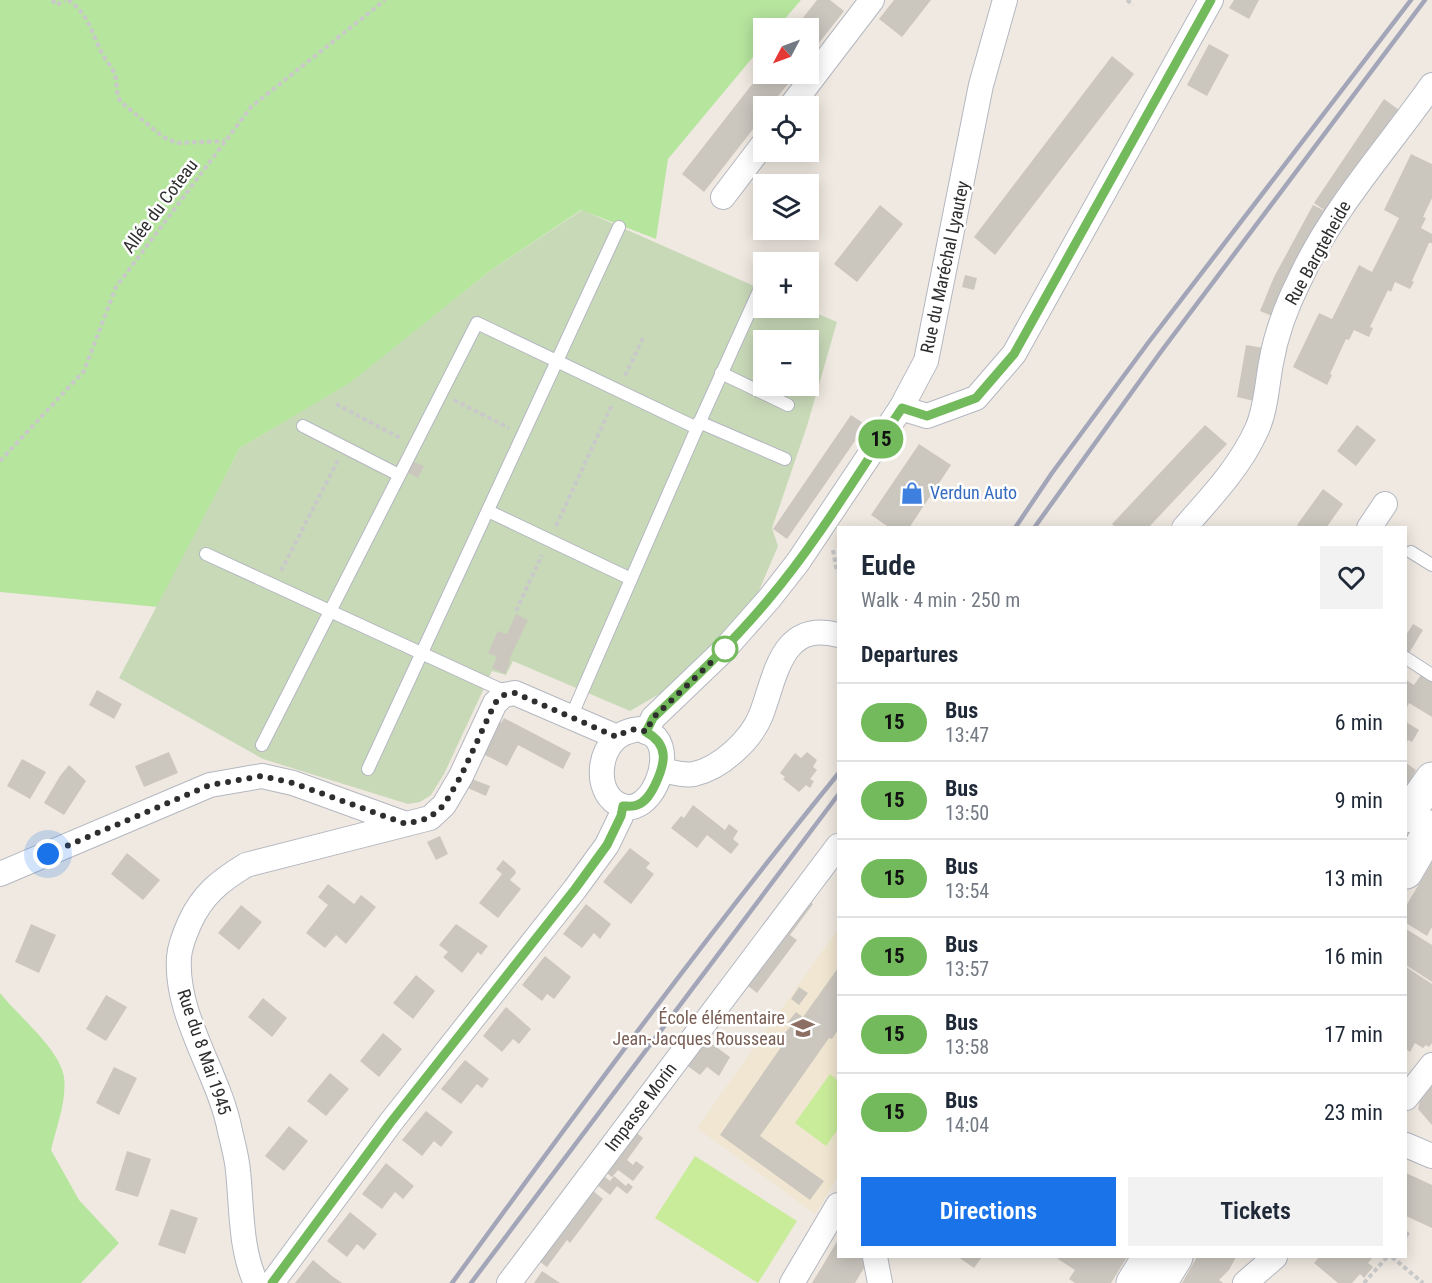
<!DOCTYPE html>
<meta charset="utf-8">
<style>
body{margin:0;font-family:"Roboto Condensed",sans-serif;background:#f2f2f3;color:#1f2937;height:100vh;display:flex;flex-direction:column;font-size:22px;white-space:nowrap}
*{box-sizing:border-box;margin:0}
p{font-size:20px;color:#747a83}
.icon{flex:none;width:33px;height:33px;fill:none;stroke:currentColor;stroke-width:2;stroke-linecap:round;stroke-linejoin:round}
.map{position:relative;flex:1;overflow:hidden}
.sheet{position:absolute;left:837px;top:526px;width:570px;height:732px;display:flex;flex-direction:column;background:#fff;border-radius:0px;box-shadow:0 3px 15px #0003}
.sheet>*{flex:none}
.badge{padding:0 12px;border-radius:20px;font-size:21px;line-height:39px}
.needle{width:39px;rotate:229deg}
.buttons{position:absolute;left:753px;top:18px;display:grid;gap:12px}
.buttons a{display:grid;place-items:center;width:66px;height:66px;border-radius:0px;background:#fff;box-shadow:0 3px 15px #0003;font-size:30px}
.you{position:absolute;width:30px;height:30px;margin:-15px;border:4px solid #fff;border-radius:50%;background:#1a73e8;box-shadow:0 0 0 9px #1a73e833}
.map>.badge{position:absolute;translate:-50% -50%;box-shadow:0 0 0 3px #fff}
h2{padding:0 24px;font-size:22px;line-height:54px}
.round{display:grid;place-items:center;flex:none;width:63px;height:63px;border-radius:0px;background:#f2f2f3}
.summary{display:flex;align-items:center;justify-content:space-between;height:102px;padding:0 24px}
h1{font-size:28px;font-weight:600;line-height:45px}
.action{display:flex;gap:12px;margin-top:auto;padding:12px 24px}
.action a{flex:1;height:69px;border-radius:0px;background:#1a73e8;color:#fff;font-size:24px;font-weight:600;line-height:69px;text-align:center}
.action a+a{background:#f2f2f3;color:#1f2937}
ul{padding:0;list-style:none}
li{display:flex;align-items:center;gap:18px;height:78px;padding:0 24px;border-top:2px solid #e0e1e3}
li div{flex:1}
li b{display:block;font-size:22px}
li em{font-style:normal}
li .badge{min-width:66px;font-weight:700;text-align:center}
.map>svg:first-child{display:block}
</style>
<div class="map">
<svg width="1432" height="1283" viewBox="0 0 1432 1283">
<rect width="100%" height="100%" fill="#efe9e1"/>
<path fill="#f0e6d1" d="M838 929V1177L815 1214 697 1128Z"/>
<g fill="#b6e59e">
<path d="M0 0H801L777 28H764L763 45 668 159 656 239 581 210 490 271 351 383 240 448 158 607 0 592Z"/>
<path d="M0 993C18 1016 60 1049 64 1077 67 1101 56 1128 51 1150L79 1200 119 1243 81 1283H0Z"/>
</g>
<path fill="#c8d9b8" fill-rule="evenodd" d="M582 210 763 290 764 308H804L837 322 807 426 772 528 778 546 755 600 701 659 668 689 630 711 513 661 506 675 492 671 444 774 431 795 420 802 408 804 263 759 119 678 240 448 351 382 490 271ZM764 340H808V386H764Z"/>
<g fill="#c9ec9a">
<path d="M830 1074 838 1081V1129L826 1146 795 1123Z"/>
<path d="M695 1156 797 1221 758 1283 655 1218Z"/>
</g>
<g fill="#cbc7bf">
<path d="M817 0H830L844 11 808 57V28H795Z"/>
<path d="M894 0H931L902 37 879 19Z"/>
<path d="M1234 0H1259L1249 19 1229 8Z"/>
<path d="M1209 44 1229 55 1207 96 1187 85Z"/>
<path d="M1112 56 1134 74 995 255 974 237Z"/>
<path d="M764 69V74H796L770 106H764V115L704 192 682 174Z"/>
<path d="M1384 99 1399 110 1277 318 1260 311 1274 277 1313 205 1327 212 1314 203Z"/>
<path d="M1411 154 1432 164V198L1423 217 1426 218 1421 228 1432 234V243H1429L1412 281 1414 282 1410 289 1395 282 1391 292 1388 290 1370 327 1373 328 1369 337 1354 330 1349 340 1346 339 1330 374 1332 375 1327 385 1293 367 1319 313 1332 319 1359 265 1372 272 1399 218 1384 210Z"/>
<path d="M880 205 903 224 857 282 834 264Z"/>
<path d="M965 275 977 278 974 290 962 287Z"/>
<path d="M1246 345 1264 348 1254 401 1237 397Z"/>
<path d="M851 415 866 425 787 539 773 529Z"/>
<path d="M1205 425 1227 444 1148 528H1117L1112 524Z"/>
<path d="M1357 425 1376 440 1356 466 1337 451Z"/>
<path d="M919 444 951 465 909 528H890L871 515Z"/>
<path d="M412 461 424 466 418 478 407 472Z"/>
<path d="M1323 489 1343 504 1326 528H1301L1297 525Z"/>
<path d="M516 614 528 620 509 660 510 663 505 674 492 668 497 657 488 653 498 631 507 634Z"/>
<path d="M1413 624 1423 630 1406 658V635Z"/>
<path d="M1423 672 1432 678V717L1409 703 1406 709V680L1414 685Z"/>
<path d="M97 690 122 704 114 719 89 705Z"/>
<path d="M504 718 571 753 563 769 518 745 507 766 481 753 498 721 501 723Z"/>
<path d="M1406 722 1419 730 1412 742 1408 740 1406 743Z"/>
<path d="M169 752 178 773 144 787 135 766Z"/>
<path d="M807 752 817 760 813 767 817 770 810 779 814 781 810 788 806 785 799 792 783 779 785 777 780 773 795 753 801 758Z"/>
<path d="M22 759 46 772 30 799 7 786Z"/>
<path d="M1406 763 1416 770 1406 788Z"/>
<path d="M69 765 86 781 64 815 44 803 60 776Z"/>
<path d="M472 779 490 786 486 796 468 788Z"/>
<path d="M693 805 725 830 729 824 738 831 733 839 739 844 731 854 707 835 697 848 671 828 681 816 684 818Z"/>
<path d="M440 836 448 854 436 860 427 842Z"/>
<path d="M630 848 650 863 646 868 654 874 631 904 603 882Z"/>
<path d="M127 853 160 880 143 900 111 874Z"/>
<path d="M503 860 515 870 516 873 510 880 521 889 498 918 479 903 502 874 496 869Z"/>
<path d="M1432 862V927L1427 936 1406 923V906Z"/>
<path d="M328 884 354 904 361 895 376 907 346 944 336 935 325 948 306 933 328 905 318 897Z"/>
<path d="M804 897 813 904 790 935 797 940 757 993 748 986Z"/>
<path d="M586 904 611 924 600 939 594 933 582 948 563 934Z"/>
<path d="M241 905 262 922 239 950 218 933Z"/>
<path d="M31 924 56 935 39 973 15 962Z"/>
<path d="M456 924 488 946 481 955 478 952 462 973 443 957 448 952 439 945Z"/>
<path d="M1406 929 1432 945V982L1406 965Z"/>
<path d="M545 956 571 977 554 999 547 994 542 1001 522 985Z"/>
<path d="M1406 967 1432 984V1043L1429 1047 1426 1045 1423 1048 1415 1043 1410 1052 1406 1049Z"/>
<path d="M838 968V1030L832 1039 829 1038 760 1136 824 1181 810 1200 720 1135 786 1040 781 1037 791 1026 787 1023 796 1012 803 1017Z"/>
<path d="M416 975 435 991 413 1019 393 1003Z"/>
<path d="M799 987 808 993 799 1005 791 999Z"/>
<path d="M106 995 127 1007 106 1041 86 1029Z"/>
<path d="M263 998 287 1018 272 1037 248 1017Z"/>
<path d="M506 1007 531 1029 519 1044 513 1039 502 1052 483 1036Z"/>
<path d="M383 1033 402 1049 379 1077 360 1061Z"/>
<path d="M701 1036 730 1057 719 1076 707 1067 700 1075 682 1062Z"/>
<path d="M465 1060 489 1079 482 1088 477 1084 461 1104 441 1089Z"/>
<path d="M114 1067 137 1078 119 1115 96 1103Z"/>
<path d="M330 1073 349 1089 326 1116 307 1101Z"/>
<path d="M1432 1084V1125L1418 1109 1420 1100Z"/>
<path d="M426 1111 453 1132 441 1147 434 1141 422 1156 402 1140Z"/>
<path d="M289 1126 308 1141 284 1171 265 1156Z"/>
<path d="M633 1130 643 1138 627 1160 633 1165 636 1161 644 1167 633 1181 618 1170 612 1177 603 1170Z"/>
<path d="M127 1151 151 1159 138 1197 115 1190Z"/>
<path d="M386 1163 414 1186 403 1199 395 1192 382 1209 362 1194Z"/>
<path d="M600 1173 610 1181 614 1176 626 1186 628 1183 633 1187 627 1194 617 1186 610 1195 593 1182Z"/>
<path d="M1406 1173 1432 1185V1228L1406 1216Z"/>
<path d="M587 1186 603 1199 570 1243 567 1240 547 1267 536 1259Z"/>
<path d="M171 1209 198 1218 185 1254 158 1245Z"/>
<path d="M350 1212 377 1234 364 1250 357 1244 347 1257 327 1241Z"/>
<path d="M838 1240V1257L870 1258 855 1283H812Z"/>
<path d="M958 1257H982L974 1268Z"/>
<path d="M1059 1257H1127L1111 1283H1075L1069 1279 1075 1270 1058 1259Z"/>
<path d="M1197 1257H1236L1229 1270 1219 1280 1223 1283H1182Z"/>
<path d="M1319 1257H1373L1368 1263 1373 1267 1364 1278 1360 1274 1352 1283H1338L1314 1263Z"/>
<path d="M313 1260 332 1276 342 1283H295Z"/>
<path d="M542 1271 560 1283H534Z"/>
</g>
<g fill="none" stroke-linecap="round" stroke-linejoin="round">
<g stroke="#b4b7c1" stroke-width="14">
<g id="lane">
<path d="M721 373 788 405"/>
<path d="M699 422 785 459"/>
<path d="M303 426 399 475"/>
<path d="M697 428 758 293"/>
<path d="M488 511 631 579"/>
<path d="M1411 552 1432 565"/>
<path d="M206 554 508 693"/>
<path d="M1406 658 1432 675"/>
<path d="M262 745 477 323 697 428 571 717"/>
<path d="M368 769 619 227"/>
</g>
</g>
<g stroke="#b4b7c1" stroke-width="26">
<g id="street">
<path d="M791 106 872 0"/>
<path d="M723 197 764 143"/>
<path d="M901 408 927 416 976 398 1014 354 1211 0"/>
<path d="M1184 528C1211 497 1240 467 1257 429 1266 409 1267 384 1271 363 1276 334 1286 307 1299 281 1332 209 1387 149 1432 85"/>
<path d="M1369 528 1385 504"/>
<path d="M641 729C646 732 653 734 656 738 674 760 650 816 622 806 594 795 597 751 619 736 626 731 632 730 641 729Z"/>
<path d="M646 732 653 718 723 651 769 599 798 562 901 408 926 361 981 85 1005 0"/>
<path d="M662 770C671 772 684 776 694 774 721 768 751 740 761 715 776 676 781 620 838 635"/>
<path d="M0 874 210 785 262 776 293 783 406 824"/>
<path d="M1406 1098 1432 1065"/>
<path d="M1406 1145 1432 1156"/>
<path d="M875 1257 880 1283"/>
<path d="M256 1283C240 1249 242 1208 238 1171 237 1158 233 1144 230 1131 219 1073 175 1017 179 957 180 945 185 933 190 922 203 894 220 881 246 865L430 818 444 805 461 776 495 703 504 695 515 693 617 737"/>
<path d="M272 1283 391 1122 575 889 607 845 621 816 623 806"/>
<path d="M509 1283 838 846"/>
<path d="M792 1283 838 1205"/>
<path d="M1245 1283 1275 1257"/>
</g>
</g>
<g stroke="#b4b7c1" stroke-width="35">
<g id="secondary">
<path d="M1406 816 1432 779"/>
<path d="M1406 872 1432 827"/>
<path d="M1133 1283 1149 1257"/>
<path d="M1160 1283 1176 1257"/>
</g>
</g>
<g stroke="#c9c9c9" stroke-width="4" stroke-dasharray="4.5 3" stroke-linecap="butt">
<path d="M52 0 57 5 65 0"/>
<path d="M68 0C90 15 91 33 103 55 107 62 112 67 115 75 118 85 115 94 121 102L163 137 177 143 225 141"/>
<path d="M1127 0 1133 5"/>
<path d="M625 376 643 338"/>
<path d="M454 400 509 428"/>
<path d="M336 404 400 438"/>
<path d="M0 461 84 371 116 287 251 107 385 0"/>
<path d="M556 526 612 405"/>
<path d="M833 550 836 567 838 572"/>
<path d="M281 571 338 460"/>
<path d="M516 611 542 555"/>
<path d="M1406 1236 1409 1231"/>
<path d="M1392 1257 1423 1283"/>
<path d="M1364 1283 1387 1257"/>
</g>
<use href="#lane" stroke="#fff" stroke-width="12"/>
<use href="#street" stroke="#fff" stroke-width="24"/>
<use href="#secondary" stroke="#fff" stroke-width="33"/>
<g stroke="#a3a6b8" stroke-width="4.5">
<path d="M1015 528 1052 473 1148 343 1411 0"/>
<path d="M1034 528 1160 353 1425 0"/>
<path d="M452 1283C577 1111 704 939 838 774"/>
<path d="M471 1283 838 795"/>
</g>
</g>
<g fill="none" stroke-linecap="round" stroke-linejoin="round">
<g stroke="#fff" stroke-width="14">
<path id="line" d="M272 1283 391 1122 575 889 607 845 621 816 623 806C627 806 633 807 637 805 646 802 651 793 655 785 665 764 670 745 646 732L653 718C693 680 733 642 768 600 818 541 858 473 902 408L927 416 976 398 1014 354 1211 0"/>
</g>
<use href="#line" stroke="#73ba5c" stroke-width="9"/>
<path stroke="#2e2e2e" stroke-width="6" stroke-dasharray="0 10.8" d="M48 854 210 785 262 776 293 783 406 824 429 818 444 805 461 776 495 703 504 695 515 693 617 737C626 731 636 726 646 732L653 718 725 649"/>
</g>
<defs>
<g id="shop-bare" transform="scale(1.8)"><path d="M-5-2.5h2.3a2.7 3.5 0 0 1 5.4 0H5L5.5 6h-11ZM-1.5-2.5h3a1.5 2.3 0 0 0-3 0Z" fill="#3f7fe0" stroke="#fff" stroke-width="2.5" paint-order="stroke"/></g>
<g id="school-bare" transform="scale(1.8)"><path d="M0-5L7-2L0 1L-7-2ZM-4 1L0 2.5L4 1V4Q0 6-4 4Z" fill="#8d6e63" stroke="#fff" stroke-width="2.5" paint-order="stroke"/></g>
</defs>
<g fill-rule="evenodd">
<use href="#shop-bare" x="912" y="493"/>
<use href="#school-bare" x="803" y="1028"/>
</g>
<circle fill="#fff" stroke="#73ba5c" stroke-width="3" cx="725" cy="649" r="12"/>
<g text-anchor="middle" stroke-width="5" stroke-linejoin="round" paint-order="stroke">
<g font-size="18" fill="#2e2e2e" stroke="#fff">
<text transform="translate(160 206) rotate(-53)" y="6">Allée du Coteau</text>
<text transform="translate(1318 253) rotate(-61)" y="6">Rue Bargteheide</text>
<text transform="translate(945 267) rotate(-78)" y="6">Rue du Maréchal Lyautey</text>
<text transform="translate(204 1052) rotate(71)" y="6">Rue du 8 Mai 1945</text>
<text transform="translate(641 1107) rotate(-53)" y="6">Impasse Morin</text>
</g>
<g font-size="18" fill="#366cbe" stroke="#fff" text-anchor="start">
<text x="930" y="499">Verdun Auto</text>
</g>
<g font-size="18" fill="#785e54" stroke="#fff" text-anchor="end">
<text x="785" y="1024">École élémentaire<tspan x="785" dy="21">Jean-Jacques Rousseau</tspan></text>
</g>
</g>
</svg>
<div class="buttons">
<a><svg class="needle" viewBox="-14 -14 28 28"><path d="M0-13l5 13h-10z" fill="#e53935"/><path d="M0 13l5-13h-10z" fill="#747a83"/></svg></a>
<a><svg class="icon" aria-label="locate" viewBox="0 0 24 24"><circle cx="12" cy="12" r="6"/><path d="M12 2v4M12 18v4M2 12h4M18 12h4"/></svg></a>
<a><svg class="icon" aria-label="layers" viewBox="0 0 24 24"><path d="M12 4l9 5-9 5-9-5zM3 14l9 5 9-5"/></svg></a>
<a>+</a>
<a>−</a>
</div>
<div class="you" style="left:48px;top:854px"></div>
<b class="badge" style="left:881px;top:439px;background:#73ba5c;color:#111">15</b>
<section class="sheet">
<div class="summary"><div><h1>Eude</h1><p>Walk · 4 min · 250 m</p></div><a class="round"><svg class="icon" aria-label="heart" viewBox="0 0 24 24"><path d="M12 20l-8-8c-3-5 5-10 8-4 3-6 11-1 8 4z"/></svg></a></div>
<h2>Departures</h2>
<ul>
<li><span class="badge" style="background:#73ba5c;color:#111">15</span><div><b>Bus</b><p>13:47</p></div><em>6 min</em></li>
<li><span class="badge" style="background:#73ba5c;color:#111">15</span><div><b>Bus</b><p>13:50</p></div><em>9 min</em></li>
<li><span class="badge" style="background:#73ba5c;color:#111">15</span><div><b>Bus</b><p>13:54</p></div><em>13 min</em></li>
<li><span class="badge" style="background:#73ba5c;color:#111">15</span><div><b>Bus</b><p>13:57</p></div><em>16 min</em></li>
<li><span class="badge" style="background:#73ba5c;color:#111">15</span><div><b>Bus</b><p>13:58</p></div><em>17 min</em></li>
<li><span class="badge" style="background:#73ba5c;color:#111">15</span><div><b>Bus</b><p>14:04</p></div><em>23 min</em></li>
</ul>
<div class="action"><a>Directions</a><a>Tickets</a></div>
</section>
</div>
